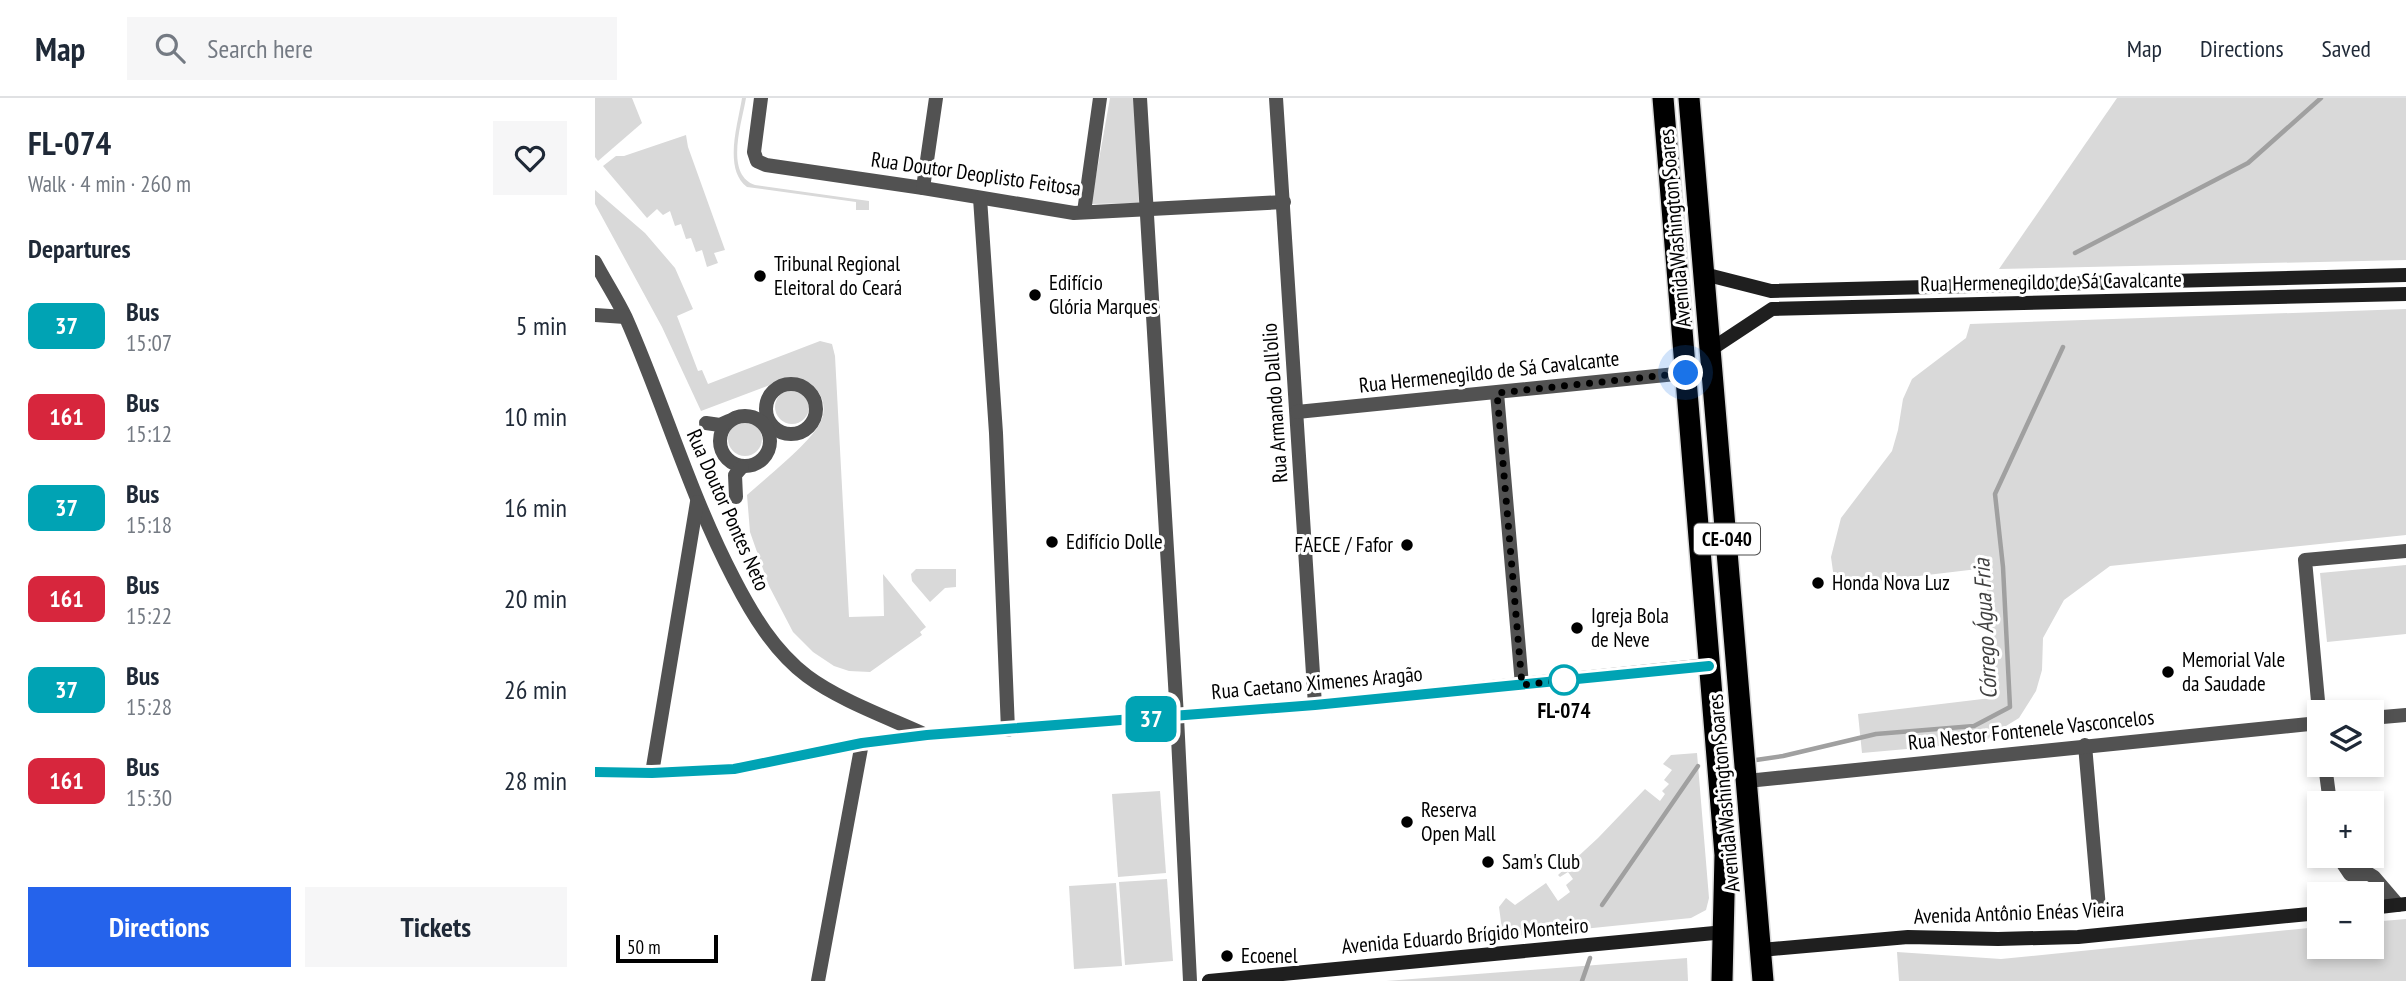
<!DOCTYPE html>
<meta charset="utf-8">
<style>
body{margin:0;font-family:"PT Sans Narrow",sans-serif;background:#f6f6f7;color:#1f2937;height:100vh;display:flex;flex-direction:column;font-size:26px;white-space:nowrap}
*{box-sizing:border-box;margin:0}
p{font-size:23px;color:#747a83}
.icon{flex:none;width:38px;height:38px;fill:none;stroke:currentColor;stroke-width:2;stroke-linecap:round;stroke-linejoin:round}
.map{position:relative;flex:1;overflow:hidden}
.drawer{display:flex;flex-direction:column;background:#fff;width:595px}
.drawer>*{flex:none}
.badge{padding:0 14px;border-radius:10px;font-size:24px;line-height:46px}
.controls{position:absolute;left:1712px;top:602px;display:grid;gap:14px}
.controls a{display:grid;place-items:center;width:77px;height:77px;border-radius:0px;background:#fff;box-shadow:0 4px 10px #0003;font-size:35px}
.scale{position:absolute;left:21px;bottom:18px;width:102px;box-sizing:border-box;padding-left:7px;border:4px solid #000;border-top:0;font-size:19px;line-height:24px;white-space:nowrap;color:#000;-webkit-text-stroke:5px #fff;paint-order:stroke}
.you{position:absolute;width:35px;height:35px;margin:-18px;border:5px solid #fff;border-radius:50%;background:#1a73e8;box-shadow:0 0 0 10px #1a73e833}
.map>.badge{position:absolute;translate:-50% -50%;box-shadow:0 0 0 4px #fff}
h2{padding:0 28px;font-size:26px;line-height:63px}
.round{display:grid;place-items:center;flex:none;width:74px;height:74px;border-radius:0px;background:#f6f6f7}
.overview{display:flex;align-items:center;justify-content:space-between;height:119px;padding:0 28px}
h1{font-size:33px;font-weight:800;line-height:52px}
.primary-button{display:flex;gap:14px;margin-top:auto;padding:14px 28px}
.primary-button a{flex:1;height:80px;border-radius:0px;background:#2563eb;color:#fff;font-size:28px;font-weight:800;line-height:80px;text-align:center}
.primary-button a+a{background:#f6f6f7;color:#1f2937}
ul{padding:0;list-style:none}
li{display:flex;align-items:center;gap:21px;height:91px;padding:0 28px}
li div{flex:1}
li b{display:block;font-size:26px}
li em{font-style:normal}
li .badge{min-width:77px;font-weight:700;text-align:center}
header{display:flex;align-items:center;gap:42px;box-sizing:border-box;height:98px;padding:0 35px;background:#fff;border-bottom:2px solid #e0e1e3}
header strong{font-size:33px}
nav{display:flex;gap:38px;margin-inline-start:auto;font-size:24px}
.search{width:490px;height:63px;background:#f6f6f7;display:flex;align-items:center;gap:18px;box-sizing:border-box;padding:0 24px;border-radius:0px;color:#747a83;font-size:26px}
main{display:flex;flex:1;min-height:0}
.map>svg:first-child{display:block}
</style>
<header>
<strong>Map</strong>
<div class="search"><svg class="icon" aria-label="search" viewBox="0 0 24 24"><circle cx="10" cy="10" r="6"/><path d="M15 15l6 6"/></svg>Search here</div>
<nav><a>Map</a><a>Directions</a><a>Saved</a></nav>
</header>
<main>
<section class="drawer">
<div class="overview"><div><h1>FL-074</h1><p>Walk · 4 min · 260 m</p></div><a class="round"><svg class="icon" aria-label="heart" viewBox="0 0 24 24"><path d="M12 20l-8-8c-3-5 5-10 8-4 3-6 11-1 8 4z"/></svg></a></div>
<h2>Departures</h2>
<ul>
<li><span class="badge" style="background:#00a3b4;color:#fff">37</span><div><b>Bus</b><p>15:07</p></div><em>5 min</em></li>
<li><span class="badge" style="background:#d7263d;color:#fff">161</span><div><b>Bus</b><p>15:12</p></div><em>10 min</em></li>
<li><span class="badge" style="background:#00a3b4;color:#fff">37</span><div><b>Bus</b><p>15:18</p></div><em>16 min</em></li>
<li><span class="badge" style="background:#d7263d;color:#fff">161</span><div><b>Bus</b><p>15:22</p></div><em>20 min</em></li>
<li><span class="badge" style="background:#00a3b4;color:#fff">37</span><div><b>Bus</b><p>15:28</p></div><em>26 min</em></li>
<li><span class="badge" style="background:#d7263d;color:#fff">161</span><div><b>Bus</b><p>15:30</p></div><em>28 min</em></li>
</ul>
<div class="primary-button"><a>Directions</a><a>Tickets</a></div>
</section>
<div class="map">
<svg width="1811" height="883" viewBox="0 0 1811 883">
<rect width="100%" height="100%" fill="#fff"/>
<g fill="#d9d9d9">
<path d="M0 0H37L47 25 3 63 0 59Z"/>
<path d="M147 0H151C147 25 129 76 160 87L274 103V112H261V104L152 89C128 71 143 26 147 0Z"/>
<path d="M515 0H540L544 105 496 106Z"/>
<path d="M1522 0H1811V162L1404 171Z"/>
<path d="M91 37 93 49 130 152 119 155 123 165 112 169 107 152 101 154 96 140 91 141 86 126 80 128 75 113 68 117 62 111 52 120 8 68 21 58H29Z"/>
<path d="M0 92 50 135 80 170 98 211 82 218 103 273 107 272 113 286 225 243 237 246 240 258 254 519 289 518 288 476 331 529 325 534 327 537 275 574 254 573 239 568 218 554 198 534 174 488 155 434 152 397C169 382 217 343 225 325 230 316 230 304 224 295 216 282 205 280 191 281L106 313 67 229 0 106Z"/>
<path d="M1811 211V437L1515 468 1469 502 1448 540 1447 572 1441 593 1424 620 1398 636 1390 644 1267 655 1263 616 1396 600 1391 470 1240 488 1236 459 1246 420 1297 353 1303 332 1308 301 1317 281 1371 240 1375 226Z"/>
<circle cx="197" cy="309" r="17"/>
<circle cx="150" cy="341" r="17"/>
<path d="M1811 467V536L1732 544 1725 475Z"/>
<path d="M321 471H361V489L350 490 335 504 317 483 316 476Z"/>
<path d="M1102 655 1114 800 1111 812 1096 820 908 839 904 809 911 800 920 807 951 785 963 803 975 794 971 787 978 781 973 774 965 779 963 777 1003 740 1050 691 1065 703 1070 696 1067 693 1074 686 1069 682 1077 672 1068 666 1076 657Z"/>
<path d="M565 693 571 775 523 779 517 696Z"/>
<path d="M572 781 578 863 530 867 524 784Z"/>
<path d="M521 785 527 868 479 871 474 788Z"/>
<path d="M1811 821V883H1304L1302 854 1406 861 1724 829V849H1776V824Z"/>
<path d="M1092 860 1093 883H791Z"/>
</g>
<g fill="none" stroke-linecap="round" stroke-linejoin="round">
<g stroke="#a0a0a0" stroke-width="4.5">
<path d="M1480 155 1653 65 1726 0"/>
<path d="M1161 662 1188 658 1281 636 1379 628 1415 609 1408 469 1400 396 1468 249"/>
<path d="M1007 807 1103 668"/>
<path d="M987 883 995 860"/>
</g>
<g stroke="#dbdbdb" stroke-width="24">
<g id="highway">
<path d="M1068 0 1130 757 1127 883"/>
<path d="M1094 0 1168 883"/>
</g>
</g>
<g stroke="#525252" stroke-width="14">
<path d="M166 0 159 54 162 63 171 67 328 90 479 115 689 104"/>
<path d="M545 0 582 619 595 883"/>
<path d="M681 0 720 607"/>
<path d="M328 90 341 0"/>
<path d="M385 100 401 335 413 632"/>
<path d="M489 114 505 0"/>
<path d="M0 164C10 183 22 201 31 220 69 306 95 397 139 481 157 516 179 553 212 578 244 602 294 620 331 637"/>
<path d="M0 217 30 219"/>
<circle cx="196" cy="311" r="25"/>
<path d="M902 295 927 587"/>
<path d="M702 314 1091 275"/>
<circle cx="150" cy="343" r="25"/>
<path d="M111 325 125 327 134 323"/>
<path d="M141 399 140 377 147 369"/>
<path d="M1724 614 1710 462 1811 453"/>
<path d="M1776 620 1811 617"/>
<path d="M1490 647 1504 810"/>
<path d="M1730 667 1735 705"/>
<path d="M0 674 57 675 139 671 267 645 332 637 720 607 1114 567"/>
<path d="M57 675 102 404"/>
<path d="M1152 683 1724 625"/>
<path d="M1743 758 1755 776H1774L1779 779 1803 807"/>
<path d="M223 883 267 645"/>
</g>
<g stroke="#1f1f1f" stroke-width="14">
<path d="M1109 176 1176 193 1811 177"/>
<path d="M1115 252 1177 211 1811 196"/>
<path d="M1776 810 1811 806"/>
<path d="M1166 852 1313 839 1403 841 1483 839 1724 815"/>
<path d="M614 883 1130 834"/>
</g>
<use href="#highway" stroke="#000" stroke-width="21"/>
</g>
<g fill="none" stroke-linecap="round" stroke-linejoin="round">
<g stroke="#fff" stroke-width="16">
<path id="line" d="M0 674 57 675 139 671 267 645 332 637 720 607 1114 568"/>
</g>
<use href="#line" stroke="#00a3b4" stroke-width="10"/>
<path stroke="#000" stroke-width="7" stroke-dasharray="0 12.6" d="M969 582 927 587 902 295 1091 275"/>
</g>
<g fill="#000" stroke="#fff" stroke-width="2.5">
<circle cx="165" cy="178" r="7"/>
<circle cx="440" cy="197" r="7"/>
<circle cx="457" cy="444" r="7"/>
<circle cx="812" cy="447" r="7"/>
<circle cx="1223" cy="485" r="7"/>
<circle cx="982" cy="530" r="7"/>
<circle cx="1573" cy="574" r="7"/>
<circle cx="812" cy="724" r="7"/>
<circle cx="893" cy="764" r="7"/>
<circle cx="632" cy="858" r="7"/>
</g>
<circle fill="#fff" stroke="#00a3b4" stroke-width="3.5" cx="969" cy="582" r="14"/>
<g text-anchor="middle" stroke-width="6" stroke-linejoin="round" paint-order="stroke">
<rect fill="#fff" stroke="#4c4c4c" stroke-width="2" x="1099" y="425.5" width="66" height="31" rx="5"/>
<g font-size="19" font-weight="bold" fill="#000">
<text x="1132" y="448">CE-040</text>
</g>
<g font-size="21" fill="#000" stroke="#fff">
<text transform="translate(381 76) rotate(8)" y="7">Rua Doutor Deoplisto Feitosa</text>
<text transform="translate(1080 130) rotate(-95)" y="7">Avenida Washington Soares</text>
<text transform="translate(1456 184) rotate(-1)" y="7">Rua Hermenegildo de Sá Cavalcante</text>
<text transform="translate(894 274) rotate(-6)" y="7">Rua Hermenegildo de Sá Cavalcante</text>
<text transform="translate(680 305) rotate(-94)" y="7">Rua Armando Dall'olio</text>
<text transform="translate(133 412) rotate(66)" y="7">Rua Doutor Pontes Neto</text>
<text transform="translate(722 585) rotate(-5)" y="7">Rua Caetano Ximenes Aragão</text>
<text transform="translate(1436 632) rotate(-6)" y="7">Rua Nestor Fontenele Vasconcelos</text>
<text transform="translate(1129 695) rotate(-95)" y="7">Avenida Washington Soares</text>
<text transform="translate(1424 815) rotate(-2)" y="7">Avenida Antônio Enéas Vieira</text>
<text transform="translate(870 838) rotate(-5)" y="7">Avenida Eduardo Brígido Monteiro</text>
</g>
<g font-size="21" fill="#000" stroke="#fff" text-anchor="start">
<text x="179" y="173">Tribunal Regional<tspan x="179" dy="24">Eleitoral do Ceará</tspan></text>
<text x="454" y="192">Edifício<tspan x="454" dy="24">Glória Marques</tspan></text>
<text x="471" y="451">Edifício Dolle</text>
<text x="798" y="454" text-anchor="end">FAECE / Fafor</text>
<text x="1237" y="492">Honda Nova Luz</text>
<text x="996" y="525">Igreja Bola<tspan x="996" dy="24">de Neve</tspan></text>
<text x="1587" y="569">Memorial Vale<tspan x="1587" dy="24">da Saudade</tspan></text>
<text x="826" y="719">Reserva<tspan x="826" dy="24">Open Mall</tspan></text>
<text x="907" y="771">Sam's Club</text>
<text x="646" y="865">Ecoenel</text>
</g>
<g font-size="21" font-weight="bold" fill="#000" stroke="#fff">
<text x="969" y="620">FL-074</text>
</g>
<g font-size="23" font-style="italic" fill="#414141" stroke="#fff">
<text transform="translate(1390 531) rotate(-93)" y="8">Córrego Água Fria</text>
</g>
</g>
</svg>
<div class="controls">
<a><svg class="icon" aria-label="layers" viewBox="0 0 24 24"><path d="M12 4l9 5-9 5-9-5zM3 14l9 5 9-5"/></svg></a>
<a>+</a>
<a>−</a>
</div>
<div class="scale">50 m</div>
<div class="you" style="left:1091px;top:275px"></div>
<b class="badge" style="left:556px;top:621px;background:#00a3b4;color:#fff">37</b>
</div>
</main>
